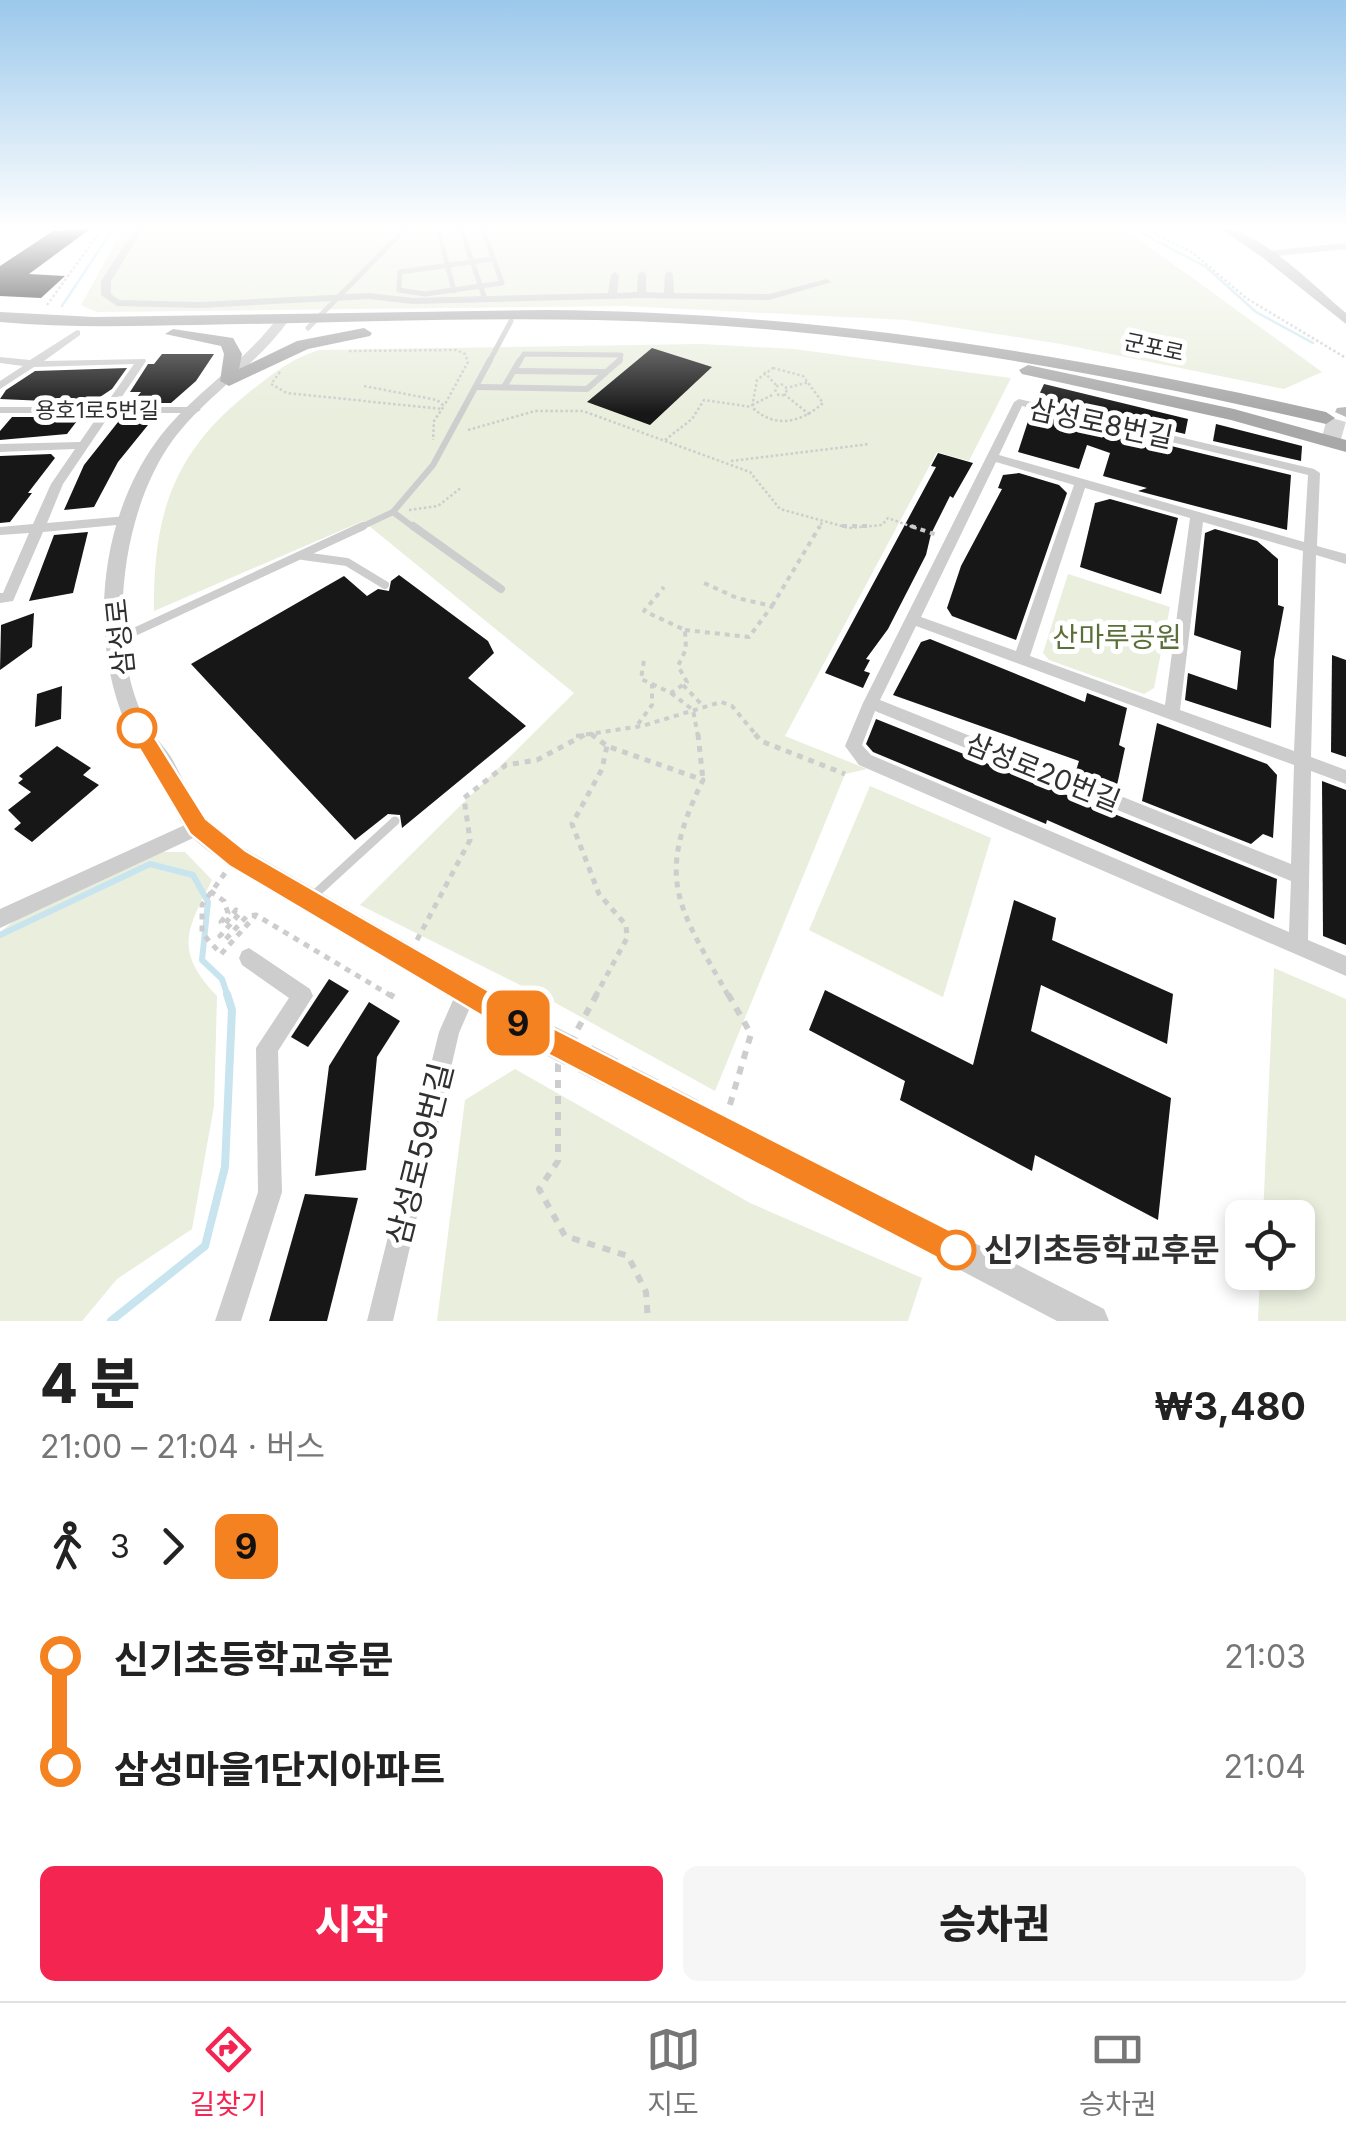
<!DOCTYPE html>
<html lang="ko">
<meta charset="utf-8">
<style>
body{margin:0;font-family:Inter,"Noto Sans KR",sans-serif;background:#f6f6f6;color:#222;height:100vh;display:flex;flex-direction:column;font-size:38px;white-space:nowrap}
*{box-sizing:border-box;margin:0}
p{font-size:32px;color:#767676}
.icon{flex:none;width:55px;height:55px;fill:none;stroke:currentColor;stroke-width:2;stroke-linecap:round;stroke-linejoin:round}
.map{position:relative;height:1321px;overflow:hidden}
.details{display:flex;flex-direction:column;background:#fff;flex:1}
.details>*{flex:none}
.badge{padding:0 20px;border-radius:15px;font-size:35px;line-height:65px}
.controls{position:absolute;left:1225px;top:1200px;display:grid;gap:20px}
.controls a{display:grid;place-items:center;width:90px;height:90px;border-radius:15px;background:#fff;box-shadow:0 5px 15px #0003;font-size:50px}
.map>.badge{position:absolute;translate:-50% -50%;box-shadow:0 0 0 5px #fff}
.legs{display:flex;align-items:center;gap:15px;height:110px;padding:0 40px;font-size:32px}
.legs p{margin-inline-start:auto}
.overview{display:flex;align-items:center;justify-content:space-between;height:170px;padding:0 40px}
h1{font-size:55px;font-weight:800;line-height:75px}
.action{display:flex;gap:20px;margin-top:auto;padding:20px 40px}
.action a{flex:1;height:115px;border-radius:15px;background:#f42651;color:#fff;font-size:40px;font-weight:800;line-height:115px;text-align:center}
.action a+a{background:#f6f6f6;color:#222}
ul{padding:0 40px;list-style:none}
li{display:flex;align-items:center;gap:35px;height:110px;font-size:38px}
li i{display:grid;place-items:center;width:15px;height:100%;margin:0 12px;background:currentColor}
li i::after{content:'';width:25px;height:25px;margin:-12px;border:8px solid;border-radius:50%;background:#fff}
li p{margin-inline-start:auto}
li:first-child i{background:linear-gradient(#0000 50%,currentColor 0)}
li:last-child i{background:linear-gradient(currentColor 50%,#0000 0)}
.menu{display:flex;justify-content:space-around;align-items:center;height:140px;border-top:2px solid #e0e0e0;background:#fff;font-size:28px;color:#767676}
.menu a{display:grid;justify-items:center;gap:5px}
.menu .on{color:#f42651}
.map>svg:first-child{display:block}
</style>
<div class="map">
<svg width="1346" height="1321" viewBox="0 0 1346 1321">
<rect width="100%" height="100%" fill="#fff"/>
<g fill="#e9eedd">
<path d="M123 229H1125L1322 372 1284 389 1061 344 906 320 624 306 97 312 81 305Z"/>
<path d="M701 344 794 349 1011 378 969 461 937 452 785 736 867 769 845 774 715 1091 552 1001 360 905 574 693 363 521 154 611C153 517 172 454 247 394 271 375 290 359 319 350Z"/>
<path d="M1068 574 1170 607 1154 688 1144 694 1049 660 1043 653Z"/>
<path d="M870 786 991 838 943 997 809 930Z"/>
<path d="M154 852H185L212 880C186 931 174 951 217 996L214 1106 192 1229 117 1279 82 1321H0V932L22 915Z"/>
<path d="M1274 968 1346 999V1321H1258L1260 1273 1298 1272V1218L1263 1217Z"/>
<path d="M515 1069 750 1203 922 1278 908 1321H437L465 1100Z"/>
</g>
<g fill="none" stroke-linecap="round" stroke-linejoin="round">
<g stroke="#c8e5ef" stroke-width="2.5">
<path d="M1134 229 1206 267 1256 312 1313 343"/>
<path d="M62 306 113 229"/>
</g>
<path stroke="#c8e5ef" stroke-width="6" d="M0 935 150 864 193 875 208 902 202 960 222 979 228 997"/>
<path stroke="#c8e5ef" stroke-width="8" d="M111 1321 205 1246 225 1167 232 1010 227 994"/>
</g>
<g fill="#171717">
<path d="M90 229 29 274 65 276 41 298 0 296V266L53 231Z"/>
<path d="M652 348 712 367 650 425 587 402Z"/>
<path d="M162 354H214L196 381 171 403H132L141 392H130L148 364H154Z"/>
<path d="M127 368 112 389 91 403 0 399 6 390 35 371Z"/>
<path d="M1044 384 1188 419 1185 434 1037 399Z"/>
<path d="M1031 412 1291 475 1287 530 1138 491 1147 488 1103 476 1110 453 1087 445 1079 469 1018 452Z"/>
<path d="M12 417H80L67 434 0 440V431Z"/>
<path d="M122 417H161L155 425H148L118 462 94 507 64 510 84 465Z"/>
<path d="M1216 424 1302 446 1301 461 1213 441Z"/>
<path d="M938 453 973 463 953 498 950 496 931 534 926 555 888 629 866 659 870 660 864 671 870 673 863 688 825 673 936 467 931 466Z"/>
<path d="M51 454 55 458 28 493H32L10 522 0 523V456Z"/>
<path d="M1019 473 1059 485 1067 493 1016 640 952 616 947 608 961 566 1002 489 998 488 1003 475Z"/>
<path d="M1110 499 1178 518 1161 594 1080 567 1095 503Z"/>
<path d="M1215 529 1257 541 1278 559V605L1284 607 1274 660 1271 728 1185 700 1188 673 1237 690 1241 651 1194 635 1205 533Z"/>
<path d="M88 532 73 593 29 601 54 535Z"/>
<path d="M399 575 488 641 494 653 468 678 526 726 402 828 400 815 388 814 355 840 191 664 344 576 367 596 378 589 389 591 391 581Z"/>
<path d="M34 613 32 647 0 670 1 625Z"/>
<path d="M930 639 1085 702 1087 693 1127 708 1119 745 1125 748 1116 790 1075 774 1079 761 893 695 921 642Z"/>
<path d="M1332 655 1346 660V757L1331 752Z"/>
<path d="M62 686 61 719 35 727 37 694Z"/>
<path d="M876 719 1277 879 1274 919 1047 820 1046 824 873 752 866 744Z"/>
<path d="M1157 723 1267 764 1277 775 1273 838 1263 834 1251 844 1142 801Z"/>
<path d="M57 746 91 768 83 775 99 785 32 842 14 829 21 823 8 810 31 792 18 783 23 779 19 776Z"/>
<path d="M1322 781 1346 790V945L1323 936Z"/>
<path d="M1014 900 1056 918 1052 940 1173 994 1167 1044 1041 985 1031 1031 1171 1098 1158 1220 1035 1155 1032 1171 900 1100 905 1081 809 1030 825 990 973 1065Z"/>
<path d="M329 979 349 991 308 1047 291 1037Z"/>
<path d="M369 1002 400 1021 377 1057 366 1170 315 1176 329 1066Z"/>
<path d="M305 1194 358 1198 327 1321H269Z"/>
</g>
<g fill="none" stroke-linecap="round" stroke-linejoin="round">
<path stroke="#d6d6d6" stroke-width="30" stroke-dasharray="30 15" stroke-linecap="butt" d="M545 1038 706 1121"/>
<path stroke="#d6d6d6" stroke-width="19" stroke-dasharray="19 10" stroke-linecap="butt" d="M1325 426 1346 432"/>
<g stroke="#cdcdcd" stroke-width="2.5" stroke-dasharray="2.5 2.5" stroke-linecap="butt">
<path d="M1145 229 1193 253 1246 298 1346 358"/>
<path d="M47 305 102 229"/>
<path d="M349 351 456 350 465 354 468 362 444 406"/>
<path d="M773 368 803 376 823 403C801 423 774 429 752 407L757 380Z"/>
<path d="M280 372 271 384 287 393 442 409"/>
<path d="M764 372 777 386"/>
<circle cx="781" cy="390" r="5.5"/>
<path d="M364 386 437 400 444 406 434 421 433 440"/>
<path d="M790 387 809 382"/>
<path d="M784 394 810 415"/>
<path d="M752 405 774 394"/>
<path d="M468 430 535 411H583L750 472 780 509 849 528 882 525 888 518 918 529"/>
<path d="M665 440 692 419 704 400 752 407"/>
<path d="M731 461 870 444"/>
<path d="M409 510 438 506 462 487"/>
<path d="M818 529 823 521"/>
</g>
<g stroke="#cdcdcd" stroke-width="4" stroke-dasharray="5 5" stroke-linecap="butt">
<path d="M842 526H871"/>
<path d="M911 526 937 535"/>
<path d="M772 606 820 526"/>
<path d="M685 630 749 637 772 606 737 598 702 582"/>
<path d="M652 684 671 693 687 682 678 666 686 649 685 630 644 611 664 587"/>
<path d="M683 685 703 706"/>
<path d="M671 693 693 710 698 736"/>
<path d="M638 724 652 705V684L641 679 644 660"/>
<path d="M590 733 594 736"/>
<path d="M576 736 642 726 721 702 732 706 757 736"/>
</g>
<g stroke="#cdcdcd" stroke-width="5" stroke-dasharray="6 6" stroke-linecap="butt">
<path d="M591 734 607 746 703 780C654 880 678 906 729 997"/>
<path d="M698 734 703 780"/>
<path d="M755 734 761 741 845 774"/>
<path d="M225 873 202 905V933L221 954 255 916"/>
<path d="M210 891 224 901 228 913 221 922 224 925 236 910 240 913 220 936 225 940 247 916 256 915 393 997"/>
<path d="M417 940 470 840 464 798 506 765 537 760 586 734"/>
<path d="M595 997 627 938 626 925 599 894 572 824 602 769 607 746"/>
</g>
<g stroke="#cdcdcd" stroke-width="6" stroke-dasharray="8 8" stroke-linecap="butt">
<path d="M389 994 394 997"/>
<path d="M597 994 558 1065V1161L539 1189 565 1236 628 1256 646 1292 648 1321"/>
<path d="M728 994 751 1034 728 1111"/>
</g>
<g stroke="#cdcdcd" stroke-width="5">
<path d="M438 229 454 291"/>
<path d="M461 229 485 299"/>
<path d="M483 229 502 283 425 294 399 290 400 272 493 259"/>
<path d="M308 328 405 229"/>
<path d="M489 362 511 321"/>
<path d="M519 362 524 354 621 355 619 362"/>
</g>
<g stroke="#cdcdcd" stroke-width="6">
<path d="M514 371 605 372"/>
<path d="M478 387 587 389 620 360"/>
<path d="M504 387 520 360"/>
<path d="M393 512 416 529"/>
<path d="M357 529 393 512 433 465 490 360"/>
</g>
<g stroke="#cdcdcd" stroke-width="8">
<path d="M413 526 501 589"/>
<path d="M303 556 347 562 385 585"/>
<path d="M117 640 363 526"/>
</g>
<path stroke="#cdcdcd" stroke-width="9" d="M314 895 395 821"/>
<g fill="#cdcdcd" fill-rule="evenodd">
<path d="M135 229H143L111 281V294L119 300 200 302 369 293 413 298 608 293 611 275 615 272 619 275 617 293 637 292 638 274 642 271 646 274V292L664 293 665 274 669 271 673 274 674 293 769 294 827 279 832 282 769 300 641 298 413 304 369 299 200 308 117 306 101 295V281Z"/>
<path d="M77 330 80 331V335L44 361 145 359 146 361 115 407H195L201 410 195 413H111L63 484 47 523 127 516 133 520 127 524 43 532 13 601 0 603V593H3L29 533 0 535V527L33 524 51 484 75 449 0 452V444L80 442 100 413H0V407H104L134 364 34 367 0 389V381L23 366 0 363V357L30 360Z"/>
<path d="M1019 399 1314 469 1320 473 1317 546 1346 554V564L1316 555 1311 757 1346 770V784L1311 771 1308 940 1346 956V976L859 765 845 746 863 703 1014 402ZM1022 406 1308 475 1304 542 999 455ZM996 462 1074 485 1016 651 921 617ZM1085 488 1190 518 1165 705 1030 656ZM1203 522 1303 551 1294 751 1180 710ZM916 626 1294 765 1291 864 880 700ZM875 711 1291 881 1289 932 871 755 862 745Z"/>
<path d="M198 819 204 821 207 827 204 833 0 928V909Z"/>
<path d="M249 948 310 989 313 996 278 1051 282 1192 241 1321H215L258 1192 256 1048 289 998 242 965 239 958 242 951Z"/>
<path d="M468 979 475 982 478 989 459 1033 393 1321H367L439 1032 461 982Z"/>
</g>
<g fill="#cdcdcd" fill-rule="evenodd">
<path d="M1346 243V249L1267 257 1261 254 1267 251Z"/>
<path d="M278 317 289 320C255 368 201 398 168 447 120 519 105 649 148 726 154 737 164 746 171 757 184 779 192 805 210 823 220 834 234 841 247 850L555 1028 559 1038 555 1048 545 1052 229 866C217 857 204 849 193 838 176 819 168 793 156 772 147 756 134 743 127 727 88 638 99 521 156 442 190 395 243 365 278 317Z"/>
<path d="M706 1106 1104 1309 1109 1321H1057L696 1131 691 1121 696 1111Z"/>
</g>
<g fill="#bababa" fill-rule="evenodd">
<path d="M1221 229C1257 227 1317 289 1346 313V324L1262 257Z"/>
<path d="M1346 407V417L1335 412 1337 408Z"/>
</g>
<g fill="#a8a8a8" fill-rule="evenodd">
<path d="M545 310C810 312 1068 353 1326 412L1335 418 1326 424C1085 368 843 325 596 320 462 317 329 323 196 325 130 326 65 328 0 322V312L94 317Z"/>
<path d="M364 328 372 333 370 336 308 349 229 386 220 381 224 354 221 346 165 334 173 329 233 338 242 354 239 369 297 341Z"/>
<path d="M1028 365 1234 409 1346 440V452L1231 420 1022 374 1019 370Z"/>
</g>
</g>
<linearGradient id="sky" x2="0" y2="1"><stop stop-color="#9bc8eb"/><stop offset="0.55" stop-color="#fff"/><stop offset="1" stop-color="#fff" stop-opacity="0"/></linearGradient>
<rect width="1346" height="413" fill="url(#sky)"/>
<path fill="#f58220" stroke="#fff" stroke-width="2.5" d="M137 719 145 722 206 819 246 851 555 1029 967 1239 972 1250 967 1262 956 1266 945 1262 536 1048 229 866 190 834 127 728Z"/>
<g fill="#fff" stroke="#f58220" stroke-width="5">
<circle cx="137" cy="728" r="18"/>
<circle cx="956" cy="1250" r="18"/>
</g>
<g text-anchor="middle" stroke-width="10" stroke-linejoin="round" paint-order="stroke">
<g font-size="22" fill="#303030" stroke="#fff">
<text transform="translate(1154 347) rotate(12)" y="8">군포로</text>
<text x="97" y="418">용호1로5번길</text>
</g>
<g font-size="28" fill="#303030" stroke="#fff">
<text transform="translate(1101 423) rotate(12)" y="10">삼성로8번길</text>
<text transform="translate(120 637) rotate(-96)" y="10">삼성로</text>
<text transform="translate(1043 772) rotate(22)" y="10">삼성로20번길</text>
</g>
<g font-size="28" fill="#5b7039" stroke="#fff">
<text x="1117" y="647">산마루공원</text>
</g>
<g font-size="32" fill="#303030" stroke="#fff">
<text transform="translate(420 1154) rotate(-76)" y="11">삼성로59번길</text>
</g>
<g font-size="32" font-weight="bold" fill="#303030" stroke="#fff" text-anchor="start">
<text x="984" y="1261">신기초등학교후문</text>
</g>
</g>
</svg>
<div class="controls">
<a><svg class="icon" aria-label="locate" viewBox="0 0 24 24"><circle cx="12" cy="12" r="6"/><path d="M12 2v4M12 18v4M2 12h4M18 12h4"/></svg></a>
</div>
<b class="badge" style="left:518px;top:1023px;background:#f58220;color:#111">9</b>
</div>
<section class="details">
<div class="overview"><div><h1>4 분</h1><p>21:00 – 21:04 · 버스</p></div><b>₩3,480</b></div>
<div class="legs"><svg class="icon" aria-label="walk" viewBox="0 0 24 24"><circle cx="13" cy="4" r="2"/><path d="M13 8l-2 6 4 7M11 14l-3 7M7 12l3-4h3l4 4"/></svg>3<svg class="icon" aria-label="forward" viewBox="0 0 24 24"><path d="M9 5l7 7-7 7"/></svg><b class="badge" style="background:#f58220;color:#111">9</b></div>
<ul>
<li><i style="color:#f58220"></i><b>신기초등학교후문</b><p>21:03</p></li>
<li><i style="color:#f58220"></i><b>삼성마을1단지아파트</b><p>21:04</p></li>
</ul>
<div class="action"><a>시작</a><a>승차권</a></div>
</section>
<nav class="menu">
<a class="on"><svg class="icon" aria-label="directions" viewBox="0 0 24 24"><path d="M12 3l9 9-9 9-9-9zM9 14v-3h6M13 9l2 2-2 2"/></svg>길찾기</a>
<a><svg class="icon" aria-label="map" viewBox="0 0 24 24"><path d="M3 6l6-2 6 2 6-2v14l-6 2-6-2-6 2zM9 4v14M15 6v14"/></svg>지도</a>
<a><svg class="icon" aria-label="tickets" viewBox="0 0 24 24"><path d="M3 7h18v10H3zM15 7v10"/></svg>승차권</a>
</nav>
